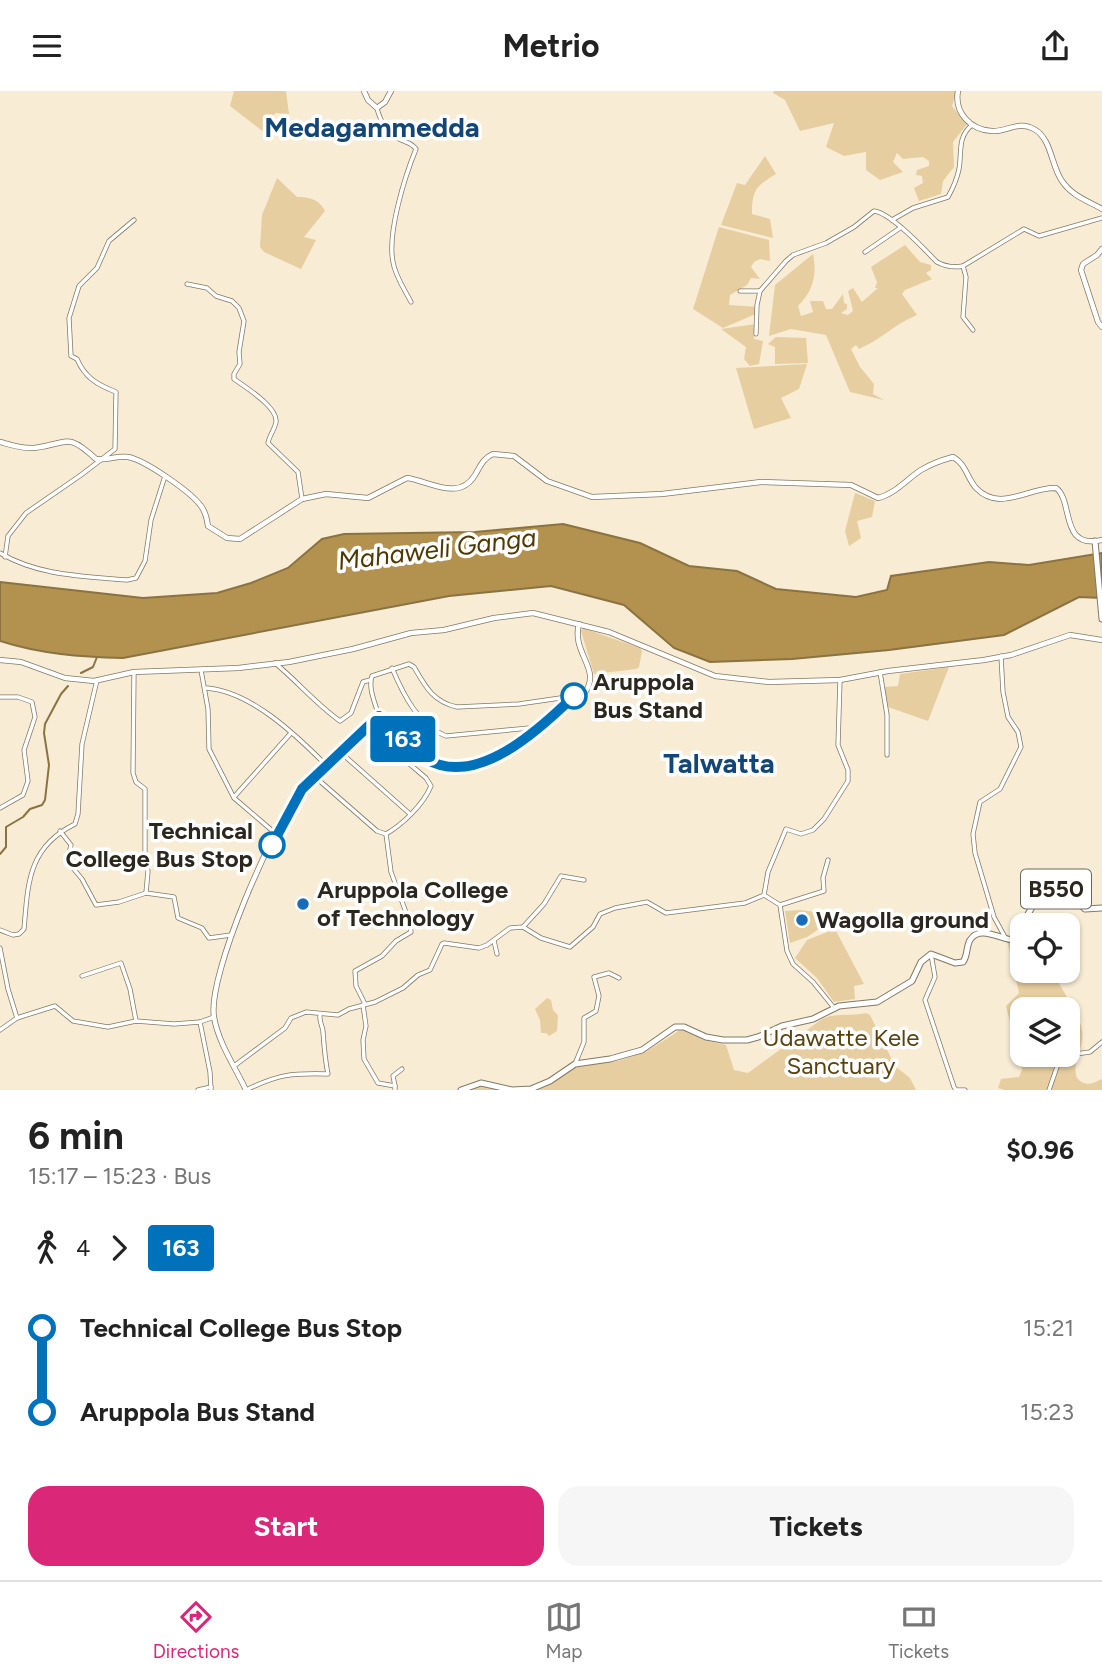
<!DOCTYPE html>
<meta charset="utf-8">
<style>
body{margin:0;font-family:Figtree,sans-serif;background:#f6f6f6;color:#222;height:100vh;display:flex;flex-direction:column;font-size:26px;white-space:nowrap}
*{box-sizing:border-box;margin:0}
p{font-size:23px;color:#767676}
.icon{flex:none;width:38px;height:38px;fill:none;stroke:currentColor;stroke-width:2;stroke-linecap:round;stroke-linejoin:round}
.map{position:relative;height:999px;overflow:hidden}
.panel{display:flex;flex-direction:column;background:#fff;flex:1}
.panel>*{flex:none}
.badge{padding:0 14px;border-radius:5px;font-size:24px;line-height:46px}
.tools{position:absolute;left:1010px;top:822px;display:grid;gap:14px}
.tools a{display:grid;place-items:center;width:70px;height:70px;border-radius:14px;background:#fff;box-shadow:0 2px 5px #0004;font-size:35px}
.map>.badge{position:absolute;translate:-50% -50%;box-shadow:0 0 0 4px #fff}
.legs{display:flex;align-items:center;gap:10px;height:77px;padding:0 28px;font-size:23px}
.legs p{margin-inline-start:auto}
.head{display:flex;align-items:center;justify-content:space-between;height:119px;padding:0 28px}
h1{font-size:38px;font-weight:700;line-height:52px}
.cta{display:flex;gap:14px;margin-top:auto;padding:14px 28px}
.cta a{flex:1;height:80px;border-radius:21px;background:#db2777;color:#fff;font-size:28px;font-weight:700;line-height:80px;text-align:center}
.cta a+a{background:#f6f6f6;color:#222}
ul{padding:0 28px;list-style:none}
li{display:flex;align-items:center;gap:24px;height:84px;font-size:26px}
li i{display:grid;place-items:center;width:10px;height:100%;margin:0 9px;background:currentColor}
li i::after{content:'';width:18px;height:18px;margin:-9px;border:5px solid;border-radius:50%;background:#fff}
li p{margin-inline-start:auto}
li:first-child i{background:linear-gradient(#0000 50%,currentColor 0)}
li:last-child i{background:linear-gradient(currentColor 50%,#0000 0)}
header{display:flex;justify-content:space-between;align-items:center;height:91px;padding:0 28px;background:#fff;font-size:32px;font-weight:700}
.menu{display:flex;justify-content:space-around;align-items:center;height:98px;border-top:2px solid #e0e0e0;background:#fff;font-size:19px;color:#767676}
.menu a{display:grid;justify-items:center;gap:4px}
.menu .selected{color:#db2777}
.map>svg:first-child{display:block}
</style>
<header><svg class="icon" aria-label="menu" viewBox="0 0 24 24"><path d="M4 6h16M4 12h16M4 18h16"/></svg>Metrio<svg class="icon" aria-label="share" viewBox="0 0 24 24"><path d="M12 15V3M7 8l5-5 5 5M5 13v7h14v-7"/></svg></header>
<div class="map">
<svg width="1102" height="999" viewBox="0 0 1102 999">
<rect width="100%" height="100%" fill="#f8ecd5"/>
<g fill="#e6cea0" fill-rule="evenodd">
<path d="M234 0H286L289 23 276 22 267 29 269 45 230 15Z"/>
<path d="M774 0H957L952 15 967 33 953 51 954 76 943 90 941 103 919 110 914 97 923 92 922 85 916 84 917 79 929 75V70L923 66 903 68 897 62 893 71 903 81 880 89 866 79V61L844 65 826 56 834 32 800 40 785 9 773 2Z"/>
<path d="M765 65 776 83C756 95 752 99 752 123L770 128 773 147 721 134 737 92 745 94Z"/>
<path d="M277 87 297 106C309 106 319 108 325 120L304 146 316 149 301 178 264 161 260 156 262 124Z"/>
<path d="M719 136 769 149 770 170 760 168 754 171 751 176 760 188 751 187 747 194 730 204 729 214 758 216V222L723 237 693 218Z"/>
<path d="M905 154 920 171 931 174V179L926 182 932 188 905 199 902 203 917 224C895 233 880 249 859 258L856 254 851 258 860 276 874 293 873 303 884 309 850 301 826 244 791 238 769 245 775 194 813 163C817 183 814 199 798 215L801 225 813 221 810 210H823L826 218H832L843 203 844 212 847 213V218L841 222 848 224 853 220 848 200 853 197 862 211 878 197H875L877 191 871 176Z"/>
<path d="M756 233 754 248 763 250 759 273 750 275 744 268 746 256 721 238Z"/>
<path d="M776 246 806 247 808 272 775 273V256L768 253Z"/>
<path d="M807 273 799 298 781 307 791 327 754 338 736 277Z"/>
<path d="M855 402 875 410 872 426 857 430 861 447 849 455 845 440Z"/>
<path d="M583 537 640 557 642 560 639 576 636 578 594 583 581 540Z"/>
<path d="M949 576 928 630 888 616 884 596 898 595 900 583Z"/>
<path d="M801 819 815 821 819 838 807 846 790 852 785 820Z"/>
<path d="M835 838 864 893 854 895 855 908 834 911 817 887 795 867 807 849Z"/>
<path d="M1022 844V880H1053C1061 900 1078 919 1082 939 1085 957 1071 970 1077 987 1085 996 1092 993 1102 988V999H1004L998 997 1001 988 1019 986 1022 979 1006 915 1019 902 1007 849H1014ZM1022 919H1068V964H1022Z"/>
<path d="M547 907 551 909 553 919 558 924 557 940 549 945 546 942H541L540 929 535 918Z"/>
<path d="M866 922 870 924 895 975 910 987 916 999H469L489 993 522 999 583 973 618 970 646 961 680 939H686L703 949 726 954 734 979 748 982 822 928C837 921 851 926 866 922Z"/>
</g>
<path fill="#b39250" stroke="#8a7241" stroke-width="2" d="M563 433 640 452 689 475 737 480 776 498 856 506 887 499 891 485 989 471 1029 474 1102 462V507L1079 506 1004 544 889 559 792 568 710 571 674 557 624 514 551 495 449 505 123 567C81 566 40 563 0 550V491L143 507 217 502 251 492 288 477 322 448 344 443 475 441Z"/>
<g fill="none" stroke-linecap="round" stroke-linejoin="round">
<g stroke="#8a7241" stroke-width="2">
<path d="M81 582 93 576 97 566"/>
<path d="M0 763 6 756V736L23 726 30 718 42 714 45 709 49 674 44 642 45 633 61 603 68 595"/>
</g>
<g stroke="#837864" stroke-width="5">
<g id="street">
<path d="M377 17C380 31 389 44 401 49 408 52 412 52 416 58 405 85 387 142 393 171 395 185 405 199 411 211"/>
<path d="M892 129 913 117 948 106C953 97 957 88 959 78 962 62 957 46 972 34"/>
<path d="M865 161 900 137"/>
<path d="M963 175 966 186 963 226 973 239"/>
<path d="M187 193 207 197 216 205 232 210 239 217 244 230 239 261 240 273 234 283V288C245 296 278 316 276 331 275 338 269 345 268 352L298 381 302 408"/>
<path d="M740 200H760"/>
<path d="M756 243 757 214 760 200 786 170 793 164 826 152 854 136 874 120C891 122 924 158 937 171 946 176 953 177 963 175L1024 138 1039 145 1102 127"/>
<path d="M0 462C39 485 83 485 127 489L136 487 145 470 151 429 165 385"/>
<path d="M5 466 8 445 26 422 81 384 115 358 116 301C98 294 85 287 77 268L71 265 69 227 79 195 97 177 109 150 134 129"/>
<path d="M1001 565 1003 601 1008 626 1018 641 1021 656 1000 698 980 711 973 743 975 762 994 826 1006 848"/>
<path d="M275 572C298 591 316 613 340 630L351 622 363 591 370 589"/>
<path d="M392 577C403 603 418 634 446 645L540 636"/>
<path d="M201 579 208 618 209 658 234 707 275 742"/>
<path d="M134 581 133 682 136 691 145 698V766L148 780 146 802"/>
<path d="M880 581 887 624V664"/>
<path d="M206 597C250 600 295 643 325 673"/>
<path d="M0 606H18L32 611 35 626 24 659 28 690 23 704 0 717"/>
<path d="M379 625C375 612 368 597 372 585L409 573 414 576C425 595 433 611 457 616L519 613 574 605"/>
<path d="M339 660 410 723"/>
<path d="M314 685 377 740 386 743C403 733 423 714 431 695L426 687 366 636"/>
<path d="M234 706 291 642"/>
<path d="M60 740 71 754 67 770 82 788 96 814 119 811 146 802 174 806 178 827 202 837 209 847 231 844"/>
<path d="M780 814 824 800 823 787 828 769"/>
<path d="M523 836 541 847 570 856 593 836 600 823 615 817 647 811 666 822 745 812 764 804"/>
<path d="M0 839 13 844 19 843 24 838C28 792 28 756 75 733L78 723 82 653 97 589"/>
<path d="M494 850 497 863"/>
<path d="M0 857 8 898 17 927"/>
<path d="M931 863 935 886 925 909 954 996 956 999H965"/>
<path d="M82 885 121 872 130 898 136 930"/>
<path d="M365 913 356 895 355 880 382 865 396 850 411 841 410 832 391 781 386 743"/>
<path d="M363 914 366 935 363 949 364 968 378 992 395 995V999"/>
<path d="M835 918 813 891 793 873 787 860 780 814 764 804 768 781 786 738 801 743 813 739 824 728 848 690V679L838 654 840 589"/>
<path d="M200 931 210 981 211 999"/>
<path d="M0 939 17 927 55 915 73 930 108 936 136 930 174 933 200 931 214 926"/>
<path d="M1068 964 1090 961 1102 951"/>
<path d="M575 973 584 951V927L596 920 599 905 594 886 609 882 619 887"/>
<path d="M234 975 285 937 291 927 306 921 338 924 349 918 375 911 403 897 418 884 430 879 442 853 444 852 479 857 487 854 510 837 523 836 544 813 561 785 584 789"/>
<path d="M395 995 393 985 402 978"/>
<path d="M198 999 211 996"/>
<path d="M246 999C279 983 292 982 328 983 325 969 324 955 323 941 323 935 319 932 320 924"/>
<path d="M1049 999 1059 970 1066 964"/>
</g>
</g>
<g stroke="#837864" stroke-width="6">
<g id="secondary">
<path d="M364 0 368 9 377 17 385 11 391 0"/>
<path d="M958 0C954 21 970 39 992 40 1007 41 1019 29 1034 38 1052 48 1051 75 1062 90 1072 105 1088 110 1102 118"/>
<path d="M1102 158 1097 164 1083 173 1081 179 1098 231 1102 236"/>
<path d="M0 351C11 354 22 358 34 357 68 353 66 340 96 368 107 370 117 364 128 366 145 369 191 401 201 415 205 420 207 428 208 435L227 447 240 448 302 408 326 403 368 407 407 387C429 390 459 411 475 384 480 376 483 367 493 363L514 365 547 390 592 406 662 403 761 391 851 394 878 407C895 403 907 388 921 379 931 373 942 369 953 366 966 373 967 387 976 397 1000 422 1028 396 1056 397 1074 410 1059 459 1102 449"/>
<path d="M0 569 21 571 65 587 94 590 134 581 238 577 289 571 353 558 411 542 444 539 494 527 533 522 609 541 715 585 769 591 840 589 888 580 984 569 1011 564 1070 544 1102 549"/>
<path d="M246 999C235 976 218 951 214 926 207 884 274 733 301 699 323 671 352 648 379 625 394 639 409 658 426 668 463 690 516 660 543 635 556 623 567 607 584 603 603 578 571 563 579 533"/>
</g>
</g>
<g stroke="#837864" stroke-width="7">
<g id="primary">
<path d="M1095 450 1102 528"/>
<path d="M1022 835C1030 818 1045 787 1067 802 1074 806 1079 813 1085 818L1102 817"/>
<path d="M461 999 481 992 512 999 531 998 550 990 575 973 610 968 642 959 675 936H684L706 946 723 949H747L758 946 782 935 813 928 839 915 877 911 912 890 921 871 931 863 955 872 963 871C968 864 966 856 970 849 980 833 1001 849 1014 849L1022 836"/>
</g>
</g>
<use href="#street" stroke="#fff" stroke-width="3.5"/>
<use href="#secondary" stroke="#fff" stroke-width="4.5"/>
<use href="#primary" stroke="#fff" stroke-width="5"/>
</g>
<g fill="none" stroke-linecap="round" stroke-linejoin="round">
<g stroke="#fff" stroke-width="16">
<path id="line-1" d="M272 754 302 698 379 625C394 639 409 658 426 668 477 698 541 637 574 605"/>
</g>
<use href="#line-1" stroke="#0072bc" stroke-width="10"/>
</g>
<g fill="#fff" stroke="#0072bc" stroke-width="3.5">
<circle cx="574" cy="605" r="12"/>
<circle cx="272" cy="754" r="12"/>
</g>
<g fill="#186bb9" stroke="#fff" stroke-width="2.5">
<circle cx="303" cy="813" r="7"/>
<circle cx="802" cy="829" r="7"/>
</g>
<g text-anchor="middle" stroke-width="7" stroke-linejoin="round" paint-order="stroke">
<rect fill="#fff" stroke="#6b6862" stroke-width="2" x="1021" y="778.5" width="70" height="39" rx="5"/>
<g font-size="23" font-weight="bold" fill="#2b271e">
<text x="1056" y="806">B550</text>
</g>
<g font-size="24" font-weight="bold" fill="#2b271e" stroke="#fff" text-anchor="start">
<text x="593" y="599">Aruppola<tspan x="593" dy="28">Bus Stand</tspan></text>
<text x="253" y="748" text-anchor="end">Technical<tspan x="253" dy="28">College Bus Stop</tspan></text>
</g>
<g font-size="24" font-weight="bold" fill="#2b271e" stroke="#fff" text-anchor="start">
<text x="317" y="807">Aruppola College<tspan x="317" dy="28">of Technology</tspan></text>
<text x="816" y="837">Wagolla ground</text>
</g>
<g font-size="24" fill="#59420c" stroke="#fff">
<text x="841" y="955">Udawatte Kele<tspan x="841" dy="28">Sanctuary</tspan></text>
</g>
<g font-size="26" font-style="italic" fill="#503900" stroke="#fff">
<text transform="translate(437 458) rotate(-7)" y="9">Mahaweli Ganga</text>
</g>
<g font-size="28" font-weight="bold" fill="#134678" stroke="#fff">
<text x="372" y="46">Medagammedda</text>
<text x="719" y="682">Talwatta</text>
</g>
</g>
</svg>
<div class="tools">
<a><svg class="icon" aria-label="locate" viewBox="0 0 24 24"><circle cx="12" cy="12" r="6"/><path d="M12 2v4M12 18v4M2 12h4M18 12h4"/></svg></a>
<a><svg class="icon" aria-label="layers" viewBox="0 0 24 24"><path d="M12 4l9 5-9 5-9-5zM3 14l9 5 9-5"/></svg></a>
</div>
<b class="badge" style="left:403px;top:648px;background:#0072bc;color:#fff">163</b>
</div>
<section class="panel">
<div class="head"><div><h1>6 min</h1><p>15:17 – 15:23 · Bus</p></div><b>$0.96</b></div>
<div class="legs"><svg class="icon" aria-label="walk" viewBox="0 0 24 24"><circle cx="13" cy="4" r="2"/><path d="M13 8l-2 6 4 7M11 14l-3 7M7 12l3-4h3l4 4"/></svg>4<svg class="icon" aria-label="forward" viewBox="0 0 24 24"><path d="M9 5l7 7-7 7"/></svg><b class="badge" style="background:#0072bc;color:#fff">163</b></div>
<ul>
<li><i style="color:#0072bc"></i><b>Technical College Bus Stop</b><p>15:21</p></li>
<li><i style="color:#0072bc"></i><b>Aruppola Bus Stand</b><p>15:23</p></li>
</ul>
<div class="cta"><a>Start</a><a>Tickets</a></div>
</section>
<nav class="menu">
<a class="selected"><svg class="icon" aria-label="directions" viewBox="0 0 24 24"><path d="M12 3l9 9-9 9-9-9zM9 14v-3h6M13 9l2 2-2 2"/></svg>Directions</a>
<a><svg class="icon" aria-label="map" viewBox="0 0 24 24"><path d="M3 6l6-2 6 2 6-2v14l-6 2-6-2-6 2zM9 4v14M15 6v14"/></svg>Map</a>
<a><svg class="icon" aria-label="tickets" viewBox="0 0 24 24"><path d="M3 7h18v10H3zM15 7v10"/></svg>Tickets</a>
</nav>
